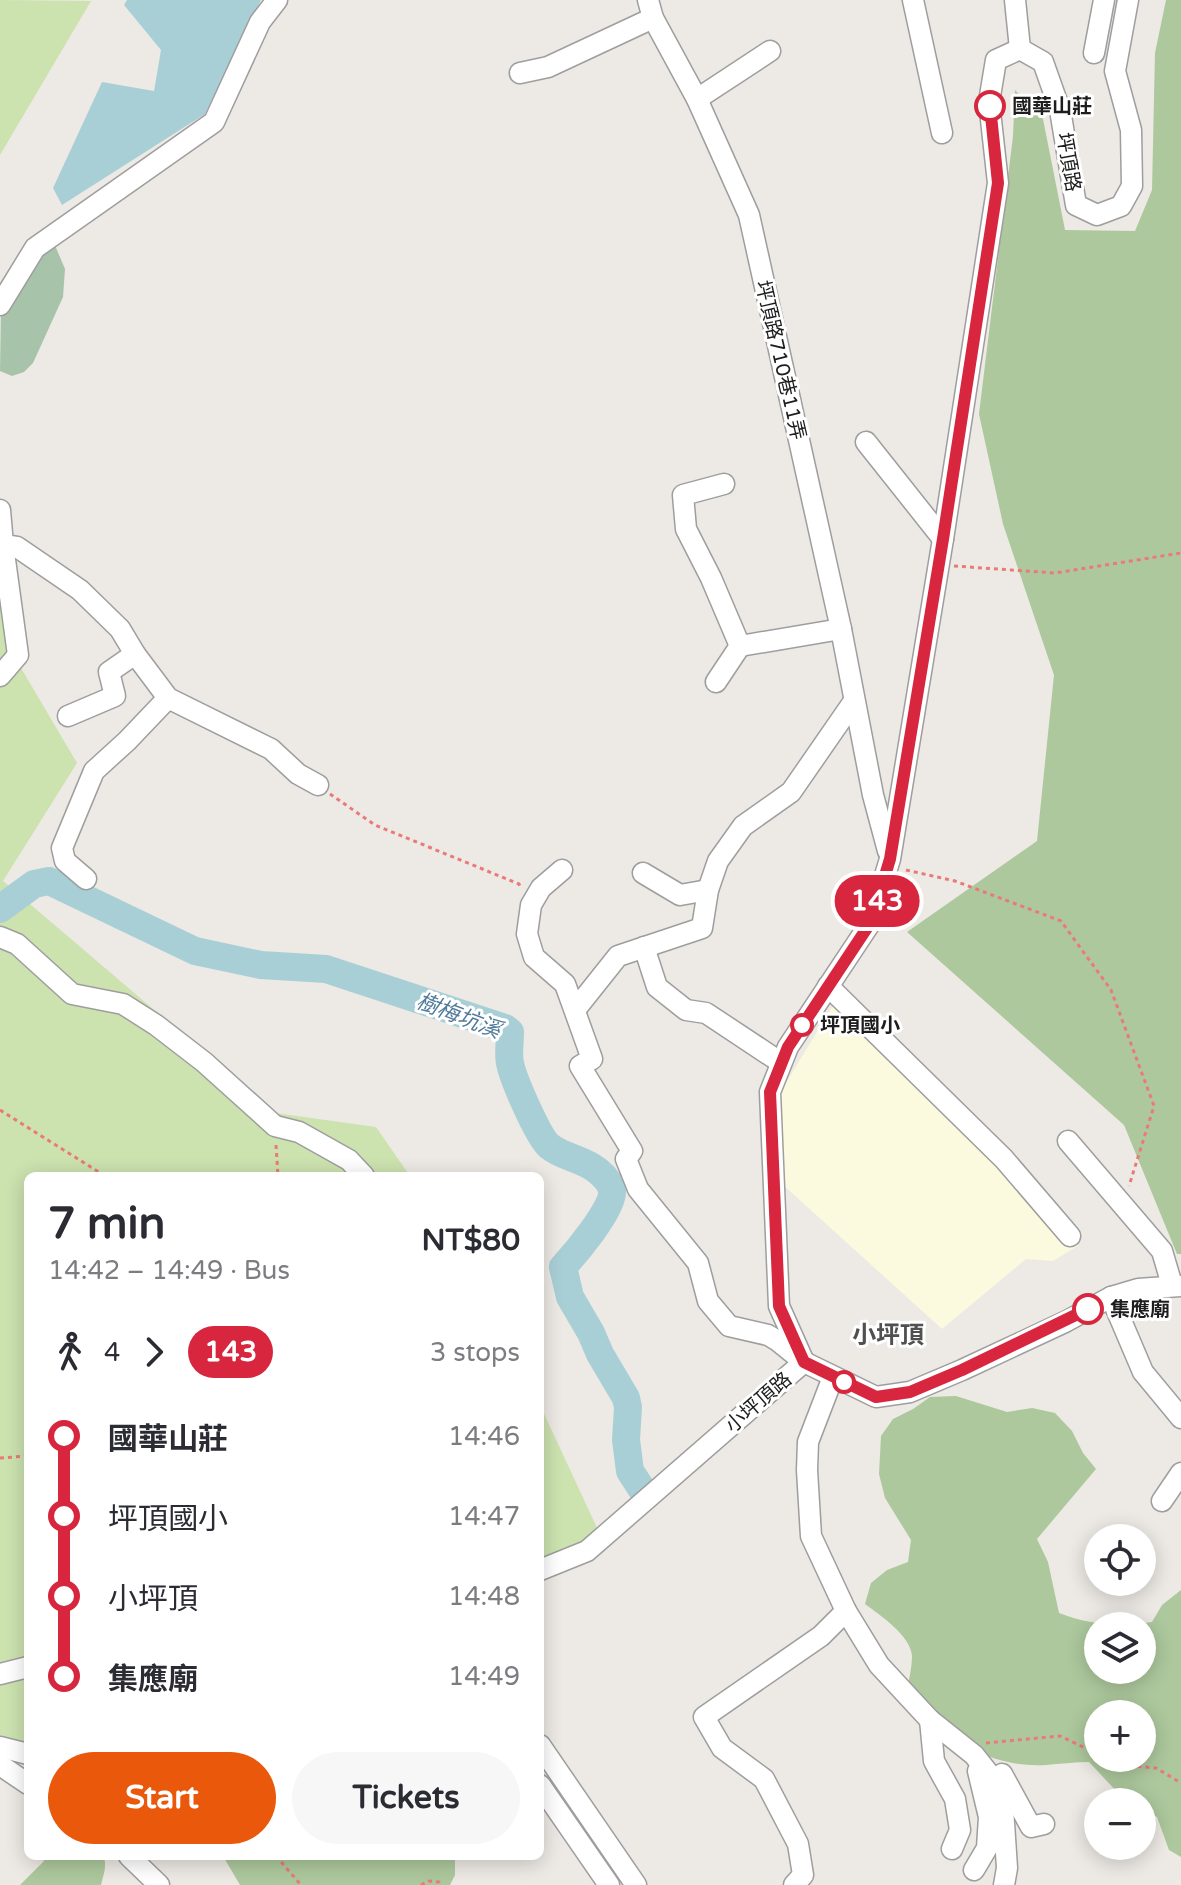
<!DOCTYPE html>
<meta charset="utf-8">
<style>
body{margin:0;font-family:"Varela Round","Noto Sans TC",sans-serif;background:#f7f7f7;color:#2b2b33;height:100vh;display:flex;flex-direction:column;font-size:30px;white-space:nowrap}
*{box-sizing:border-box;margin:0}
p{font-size:26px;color:#7c7c81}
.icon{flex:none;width:44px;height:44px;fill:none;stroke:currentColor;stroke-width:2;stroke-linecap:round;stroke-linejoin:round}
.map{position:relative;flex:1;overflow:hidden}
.drawer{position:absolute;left:24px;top:1172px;width:520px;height:688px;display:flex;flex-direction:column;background:#fff;border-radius:12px;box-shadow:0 4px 20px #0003}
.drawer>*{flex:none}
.badge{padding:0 16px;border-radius:26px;font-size:28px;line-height:52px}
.tools{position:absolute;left:1084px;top:1524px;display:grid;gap:16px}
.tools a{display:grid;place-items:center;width:72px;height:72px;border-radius:50%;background:#fff;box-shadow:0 4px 20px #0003;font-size:40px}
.map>.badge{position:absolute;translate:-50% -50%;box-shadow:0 0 0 4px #fff}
.legs{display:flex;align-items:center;gap:12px;height:88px;padding:0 24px;font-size:26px}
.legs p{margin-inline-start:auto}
.summary{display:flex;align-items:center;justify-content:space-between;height:136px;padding:0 24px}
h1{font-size:44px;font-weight:800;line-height:60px}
.primary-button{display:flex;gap:16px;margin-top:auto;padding:16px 24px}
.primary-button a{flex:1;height:92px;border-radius:48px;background:#ea580c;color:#fff;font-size:32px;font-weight:800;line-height:92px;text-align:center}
.primary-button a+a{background:#f7f7f7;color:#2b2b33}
ul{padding:0 24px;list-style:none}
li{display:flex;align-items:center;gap:28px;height:80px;font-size:30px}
li i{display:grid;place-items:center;width:12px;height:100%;margin:0 10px;background:currentColor}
li i::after{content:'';width:20px;height:20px;margin:-10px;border:6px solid;border-radius:50%;background:#fff}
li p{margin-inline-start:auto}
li:first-child i{background:linear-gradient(#0000 50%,currentColor 0)}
li:last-child i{background:linear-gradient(currentColor 50%,#0000 0)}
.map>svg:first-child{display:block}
</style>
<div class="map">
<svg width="1181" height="1885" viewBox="0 0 1181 1885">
<rect width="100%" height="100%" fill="#ede9e4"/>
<path fill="#fbf9de" d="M838 997 1079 1245 1053 1261 1026 1259 942 1329 782 1184 781 1091Z"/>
<g fill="#cce2af">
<path d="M0 0 91 1 0 155Z"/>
<path d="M0 566 11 651 77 763 3 881 275 1113 376 1127 410 1176H28V1747L0 1740Z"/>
<path d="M540 1405 598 1530 540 1569Z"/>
</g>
<g fill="#adc89d" fill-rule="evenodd">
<path d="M1166 0H1181V1254H1177L1124 1125 907 932 1037 841 1054 675 1003 524 979 414 1013 136 1015 90 1043 119 1065 230 1135 231 1152 190 1155 53Z"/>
<path d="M956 1396 1007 1412 1032 1408 1055 1413 1072 1431 1083 1453 1096 1469 1037 1539 1048 1562 1059 1613C1090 1625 1119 1627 1152 1622L1162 1605 1181 1590V1857L1169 1850 1157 1817 1142 1810V1802H1130L1119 1794 1089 1762C1074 1762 1060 1764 1046 1765 1018 1767 984 1759 963 1742 956 1737 954 1729 948 1722 938 1709 921 1702 906 1696 908 1683 912 1669 912 1656 911 1636 880 1615 865 1604L871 1583 887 1570 908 1562 911 1540 885 1498 879 1474 881 1436 893 1419 913 1409 930 1397ZM1098 1626H1142V1670H1098ZM1098 1714H1142V1758H1098Z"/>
<path d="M41 1856H103C108 1864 103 1876 101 1885H20L44 1861Z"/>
<path d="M223 1856H453L455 1858V1875L450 1885H240Z"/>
</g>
<path fill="#a7c3a9" d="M54 243 65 269 63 297 33 363 24 372 12 376 0 371 1 310 29 263Z"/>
<path fill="#a9cfd6" d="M127 0H261L205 114 62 205 53 188 102 82 154 91 161 50 124 5Z"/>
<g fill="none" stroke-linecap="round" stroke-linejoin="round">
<path stroke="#a9cfd6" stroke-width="28" d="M0 909 34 884 49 881 195 951 261 965 326 969 505 1028 510 1032C510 1042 508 1054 510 1063 513 1079 538 1136 549 1146 562 1157 584 1159 598 1171 604 1176 611 1183 612 1191 614 1208 575 1254 563 1267L570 1297 591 1333 600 1354 626 1398 628 1407 626 1440 630 1471 643 1491"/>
<g stroke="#9e9e9e" stroke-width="23">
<g id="minor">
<path d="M648 0 653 18 697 99 749 215 841 629 873 795 888 851"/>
<path d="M913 0 942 133"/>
<path d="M1015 0 1020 49"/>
<path d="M1094 53 1104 0"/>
<path d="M520 73 548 67 653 18"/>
<path d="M697 99 770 51"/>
<path d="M0 305 35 248 214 122 260 22 277 0"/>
<path d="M866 442 943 539"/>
<path d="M724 484 683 495 686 529 711 578 740 646 841 629"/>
<path d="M0 510 3 545 18 655 0 676"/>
<path d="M3 545 17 547 80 590 120 629 135 654 168 698 271 749 298 774 318 785"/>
<path d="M716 682 740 646"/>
<path d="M68 716 115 696 109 672 135 654"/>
<path d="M562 870 541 888 531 905 527 934 534 957 565 984 592 1059 580 1066 632 1151 626 1159 638 1189 698 1263 708 1301 729 1326 768 1335 778 1341 804 1362 876 1397 910 1392 962 1370 1065 1322 1111 1297 1138 1289 1181 1286"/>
<path d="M643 873 680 895 708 890"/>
<path d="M86 879 65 861 62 848 94 771 127 741 168 698"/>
<path d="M0 937 17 944 72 994 123 1004 156 1025 204 1062 275 1126 299 1132 349 1160 364 1176"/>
<path d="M644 947 657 987 686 1010 706 1013 780 1062"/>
<path d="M828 986 1004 1159 1070 1236"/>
<path d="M575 1010 618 956 702 928 708 890 718 861 743 826 791 792 854 701"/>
<path d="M1068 1141 1162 1251 1172 1285"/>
<path d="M1111 1297 1143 1372 1181 1418"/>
<path d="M804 1362 779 1306 770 1092 788 1047 871 922 890 859 943 539 998 183 989 102 996 60 1020 49 1043 62 1060 110 1076 205 1097 215 1121 206 1132 186 1131 130 1115 71 1128 0"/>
<path d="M833 1377 808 1442 807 1470 811 1536 846 1611 879 1665 930 1720 974 1755 993 1779 1003 1808 1007 1868 1004 1885"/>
<path d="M1162 1501 1181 1473"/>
<path d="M540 1570 587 1551 804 1362"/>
<path d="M0 1674 28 1667"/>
<path d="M930 1720 934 1761 955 1799 960 1830 952 1849"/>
<path d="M540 1745 636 1885"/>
<path d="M0 1747 28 1754"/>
<path d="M0 1765 28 1784"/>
<path d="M1002 1774 1031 1827 1044 1824"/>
<path d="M540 1785 609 1885"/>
<path d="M129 1856 159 1885"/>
<path d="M974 1870 987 1848 989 1817 978 1771"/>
<path d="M794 1885 803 1875 798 1844 764 1779 722 1748 704 1717 821 1636 846 1611"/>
</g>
</g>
<g stroke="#ea7a78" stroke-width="3" stroke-dasharray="4 4" stroke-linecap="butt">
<path d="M954 566 1055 573 1181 553"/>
<path d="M330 794 375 825 519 884 520 886"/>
<path d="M906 870 955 881 1061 921 1111 990 1154 1106 1129 1186"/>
<path d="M0 1110 105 1176"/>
<path d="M276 1145 278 1176"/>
<path d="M27 1298 28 1300"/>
<path d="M0 1458 28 1456"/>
<path d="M986 1743 1060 1736 1098 1754"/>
<path d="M1107 1758 1123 1765 1156 1768 1181 1783"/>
<path d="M276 1856 301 1885"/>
<path d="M421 1885 429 1881 439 1882 441 1885"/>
</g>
<use href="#minor" stroke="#fff" stroke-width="20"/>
</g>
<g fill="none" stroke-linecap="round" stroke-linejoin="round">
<g stroke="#fff" stroke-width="18">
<path id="line-1" d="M990 106 998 183 943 539 890 859 871 922 788 1047 770 1092 779 1306 804 1362 876 1397 910 1392 962 1370 1088 1309"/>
</g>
<use href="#line-1" stroke="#d7263d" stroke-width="12"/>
</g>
<g fill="#fff" stroke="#d7263d" stroke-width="4">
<circle cx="990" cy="106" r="14"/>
<circle cx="802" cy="1025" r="10"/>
<circle cx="1088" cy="1309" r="14"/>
<circle cx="844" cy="1382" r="10"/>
</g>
<g text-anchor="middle" stroke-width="6" stroke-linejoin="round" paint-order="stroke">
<g font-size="20" font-weight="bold" fill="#1d1d1d" stroke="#fff" text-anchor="start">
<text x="1012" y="113">國華山莊</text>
<text x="820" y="1032">坪頂國小</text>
<text x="1110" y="1316">集應廟</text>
</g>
<g font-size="20" fill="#1d1d1d" stroke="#fff">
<text transform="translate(1069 162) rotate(80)" y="7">坪頂路</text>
<text transform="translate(781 360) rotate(77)" y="7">坪頂路710巷11弄</text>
<text transform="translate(758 1402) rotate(-41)" y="7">小坪頂路</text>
</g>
<g font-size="22" font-style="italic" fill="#517b9b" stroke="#fff">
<text transform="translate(459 1015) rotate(21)" y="8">樹梅坑溪</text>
</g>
<g font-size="24" font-weight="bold" fill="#505050" stroke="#fff">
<text x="888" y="1343">小坪頂</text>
</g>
</g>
</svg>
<div class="tools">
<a><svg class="icon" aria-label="locate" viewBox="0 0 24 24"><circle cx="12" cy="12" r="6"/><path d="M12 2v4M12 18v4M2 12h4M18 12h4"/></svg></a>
<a><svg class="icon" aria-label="layers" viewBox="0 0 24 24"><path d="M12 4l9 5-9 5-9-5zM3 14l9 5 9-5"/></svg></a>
<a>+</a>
<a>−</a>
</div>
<b class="badge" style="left:877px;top:901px;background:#d7263d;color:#fff">143</b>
<section class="drawer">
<div class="summary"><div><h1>7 min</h1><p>14:42 – 14:49 · Bus</p></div><b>NT$80</b></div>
<div class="legs"><svg class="icon" aria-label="walk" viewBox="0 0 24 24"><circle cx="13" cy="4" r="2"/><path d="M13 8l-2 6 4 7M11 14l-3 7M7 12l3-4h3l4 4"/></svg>4<svg class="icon" aria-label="forward" viewBox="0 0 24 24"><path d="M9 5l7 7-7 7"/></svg><b class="badge" style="background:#d7263d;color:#fff">143</b><p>3 stops</p></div>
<ul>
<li><i style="color:#d7263d"></i><b>國華山莊</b><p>14:46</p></li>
<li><i style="color:#d7263d"></i><span>坪頂國小</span><p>14:47</p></li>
<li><i style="color:#d7263d"></i><span>小坪頂</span><p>14:48</p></li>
<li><i style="color:#d7263d"></i><b>集應廟</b><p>14:49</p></li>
</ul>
<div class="primary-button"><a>Start</a><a>Tickets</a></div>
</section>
</div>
